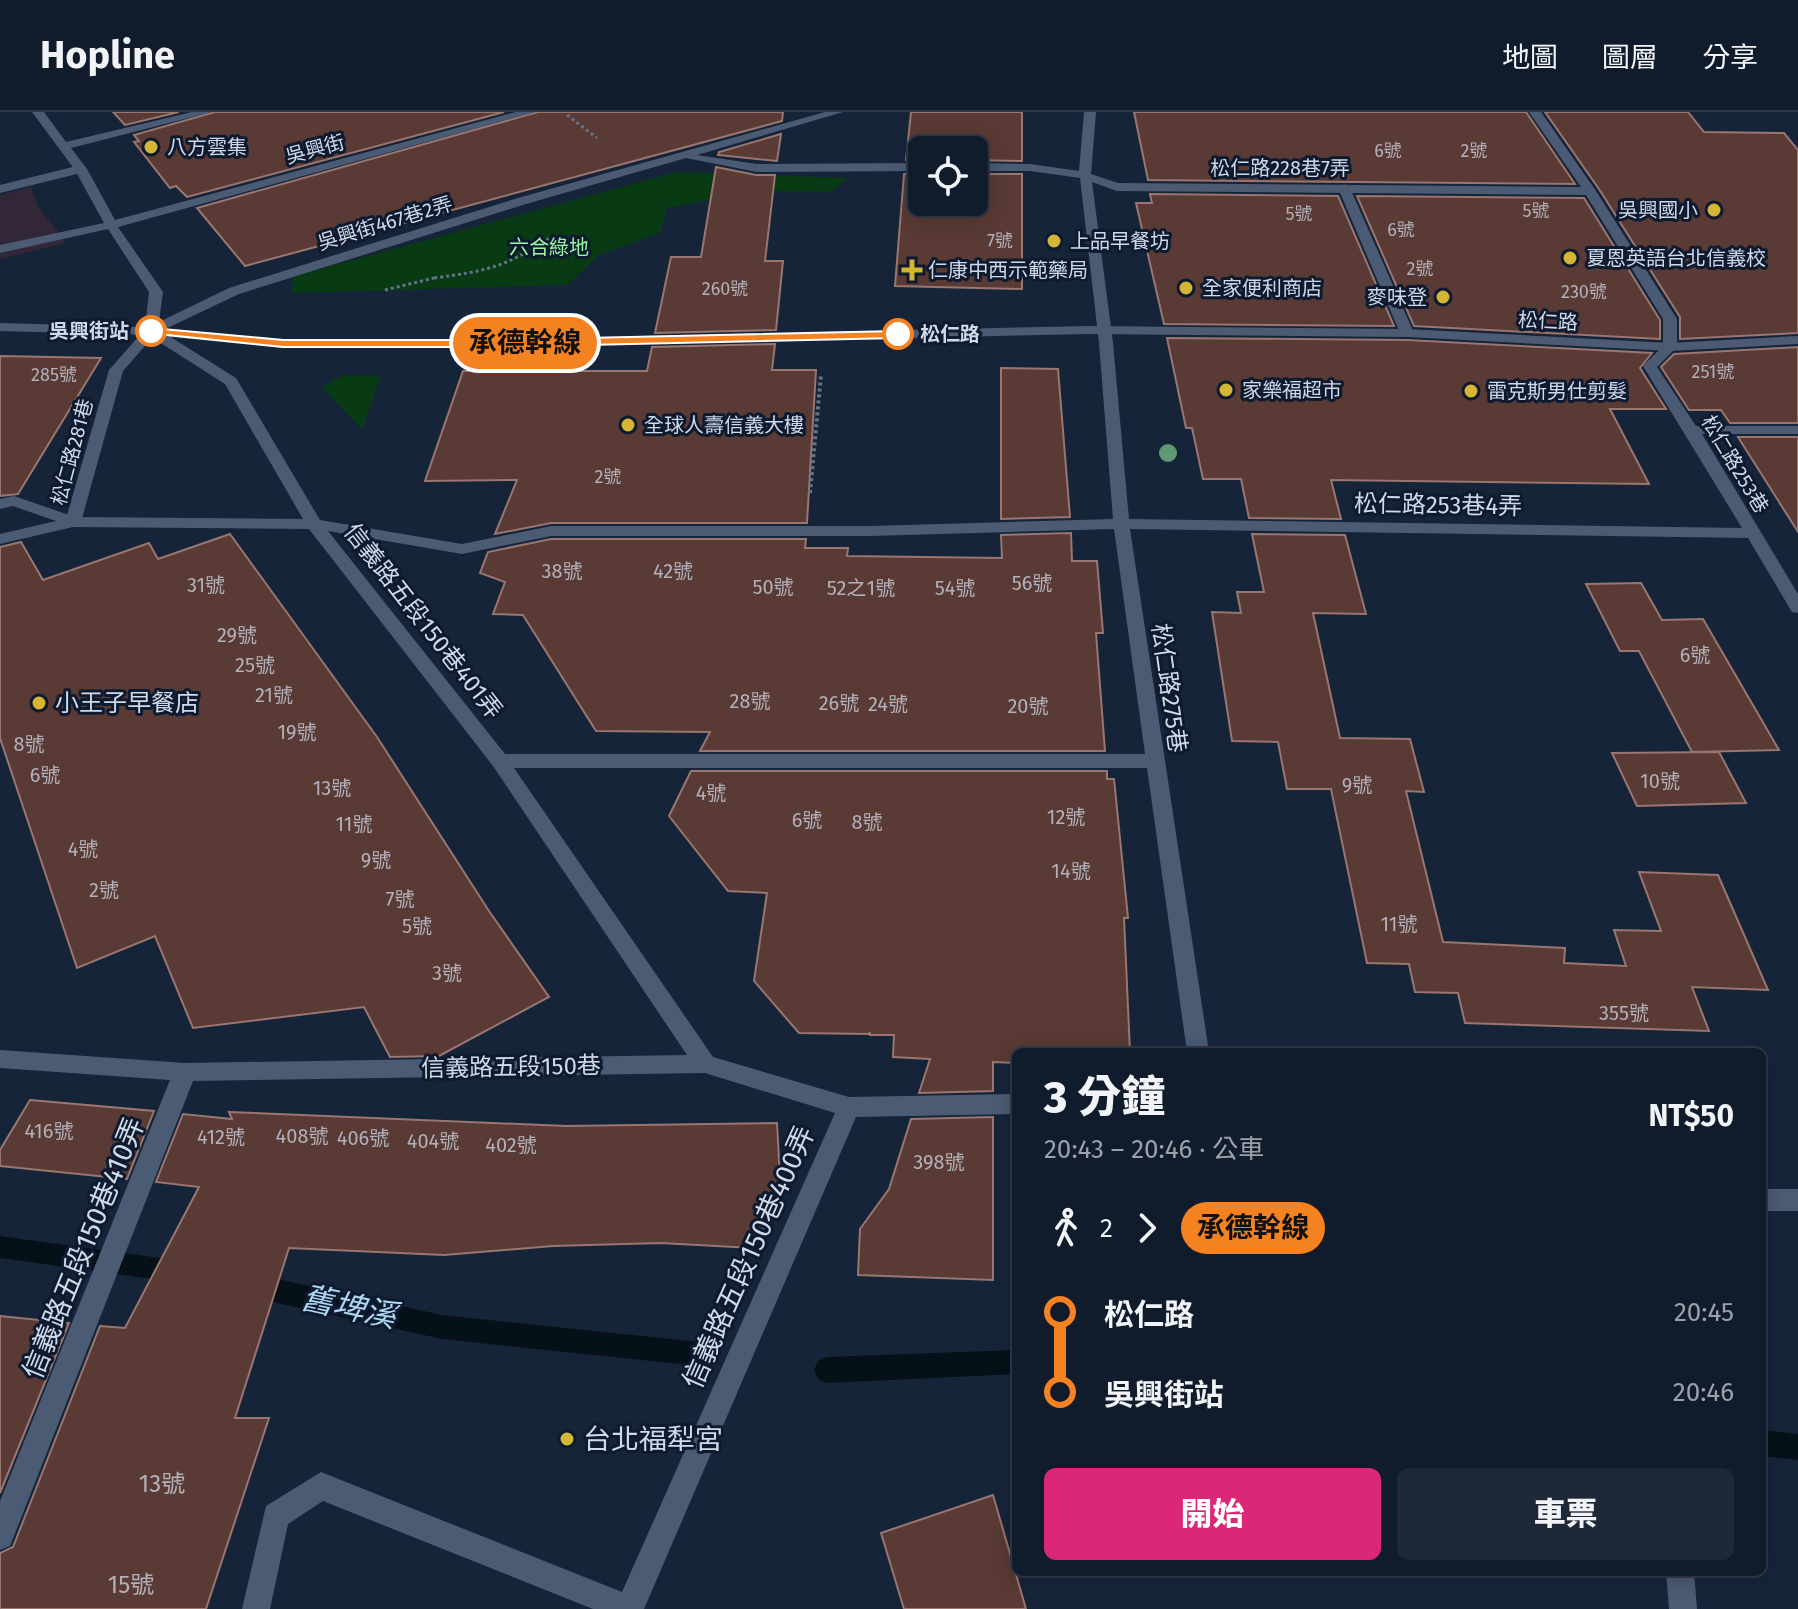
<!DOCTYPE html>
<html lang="zh-TW">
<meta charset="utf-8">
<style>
body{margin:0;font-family:"Fira Sans","Noto Sans TC",sans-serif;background:#1e2838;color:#f1f3f6;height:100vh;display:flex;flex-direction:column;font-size:30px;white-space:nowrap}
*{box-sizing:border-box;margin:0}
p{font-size:26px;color:#9ca1a9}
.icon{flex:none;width:44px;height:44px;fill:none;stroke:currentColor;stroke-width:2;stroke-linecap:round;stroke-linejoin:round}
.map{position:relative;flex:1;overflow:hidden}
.panel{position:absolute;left:1012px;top:936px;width:754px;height:528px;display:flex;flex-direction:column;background:#101b2c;border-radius:12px;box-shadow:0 4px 20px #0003,0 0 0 2px #303948}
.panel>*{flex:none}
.badge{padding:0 16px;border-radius:26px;font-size:28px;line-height:52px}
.tools{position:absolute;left:908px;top:24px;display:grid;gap:16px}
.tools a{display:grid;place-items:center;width:80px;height:80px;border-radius:12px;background:#101b2c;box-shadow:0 4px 20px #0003,0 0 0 2px #303948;font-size:40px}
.map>.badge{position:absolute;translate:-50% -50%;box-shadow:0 0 0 4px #fff}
.legs{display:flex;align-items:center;gap:12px;height:88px;padding:0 32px;font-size:26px}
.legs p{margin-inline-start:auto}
.headline{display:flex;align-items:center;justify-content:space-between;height:136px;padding:0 32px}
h1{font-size:44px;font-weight:800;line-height:60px}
.primary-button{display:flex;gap:16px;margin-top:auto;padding:16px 32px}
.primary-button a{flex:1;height:92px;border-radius:12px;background:#db2777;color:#fff;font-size:32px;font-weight:800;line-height:92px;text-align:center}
.primary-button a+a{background:#1e2838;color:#f1f3f6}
ul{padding:0 32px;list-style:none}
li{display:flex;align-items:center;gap:28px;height:80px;font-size:30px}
li i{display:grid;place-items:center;width:12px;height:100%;margin:0 10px;background:currentColor}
li i::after{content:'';width:20px;height:20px;margin:-10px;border:6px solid;border-radius:50%;background:#101b2c}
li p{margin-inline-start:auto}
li:first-child i{background:linear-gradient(#0000 50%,currentColor 0)}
li:last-child i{background:linear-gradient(currentColor 50%,#0000 0)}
header{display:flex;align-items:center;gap:48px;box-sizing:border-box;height:112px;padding:0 40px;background:#101b2c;border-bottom:2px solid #303948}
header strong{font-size:38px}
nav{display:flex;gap:44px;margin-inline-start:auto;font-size:28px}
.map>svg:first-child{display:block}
</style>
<header>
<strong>Hopline</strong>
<nav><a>地圖</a><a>圖層</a><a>分享</a></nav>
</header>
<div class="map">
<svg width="1798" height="1497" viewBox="0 0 1798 1497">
<rect width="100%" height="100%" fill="#16243a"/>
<path fill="#312736" d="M31 75 37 93 66 131 0 147V83Z"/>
<g fill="#083a13">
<path d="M677 60 849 66 831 80 779 79 730 84 667 96 660 121 599 143 567 173 291 181 294 164Z"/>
<path d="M344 263 381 264 362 318 322 275Z"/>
</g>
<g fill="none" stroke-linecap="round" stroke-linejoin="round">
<g fill="#051017" fill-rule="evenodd">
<path d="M0 1124 182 1149 191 1152 194 1160 191 1168 182 1171 0 1146Z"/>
<path d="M249 1161 442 1203 699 1230 708 1233 712 1242 708 1251 699 1254 442 1227 249 1185 240 1181 236 1173 240 1165Z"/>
<path d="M1016 1238V1262L827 1271 818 1267 814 1258 818 1249 827 1245Z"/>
<path d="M1762 1318 1798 1322V1348L1762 1344Z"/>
</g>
</g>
<g fill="#593a34" stroke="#99766f" stroke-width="2">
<path d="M113 0H179L125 13Z"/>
<path d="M215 0H504L187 85 176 74 170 76 134 30 139 29 134 23Z"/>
<path d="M538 0H783L782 9 245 154 197 96Z"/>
<path d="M911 0H1022V49L974 48V38H922V48H906Z"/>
<path d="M1134 0H1526L1575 72 1148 68Z"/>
<path d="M1545 0H1688L1704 20 1784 21 1798 38V221L1680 227V205L1599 77Z"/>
<path d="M781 22 777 49 718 43 719 40Z"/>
<path d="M716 55 756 63H775L765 149H783L776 218 655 221 671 145H701Z"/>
<path d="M904 62H922V90H974V62H1022V177L895 174Z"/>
<path d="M1150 82 1338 84 1394 214 1164 212 1136 91H1152Z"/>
<path d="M1357 84 1584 86 1660 208V227L1414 214Z"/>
<path d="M1167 226 1407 228 1652 241 1640 256 1666 297H1610L1649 372 1331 368 1341 407 1249 406 1241 367H1203L1192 316H1186Z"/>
<path d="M775 232 772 258H816L807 411H551L495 422 517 368 425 369 463 259H647L652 235Z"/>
<path d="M1798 235V311H1730L1721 298H1689L1661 255 1674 242Z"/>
<path d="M0 244 101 246 18 382 0 384Z"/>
<path d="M1001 256 1058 257 1070 405 1001 407Z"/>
<path d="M1738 325H1798V420Z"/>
<path d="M1071 421 1072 449H1097L1103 521H1096L1105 639H700L710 620 596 619 523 503 493 502 505 470 480 461 488 440 551 427H806L805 436H848L847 444 1002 446 1001 423Z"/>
<path d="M230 422 377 625 489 799 549 885 439 944 390 945 364 895 193 916 155 824 77 856 0 626V435L21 430 43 468 149 431 158 447Z"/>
<path d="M1252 422 1345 423 1366 502 1313 501 1340 626 1410 627 1424 680 1406 679 1443 830 1565 836 1564 851 1626 854 1614 818 1661 819 1639 760 1718 763 1768 878 1692 875 1709 919 1465 911 1458 881 1415 880 1409 852 1367 851 1331 677H1287L1278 630 1232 629 1212 500 1241 501 1237 480H1264Z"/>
<path d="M1641 471 1662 508 1703 507 1779 638 1692 640 1639 539H1620L1586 472Z"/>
<path d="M1719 640 1746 691 1637 694 1612 641Z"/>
<path d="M691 659H1107V667H1114L1128 806H1124L1130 940H1016V951L993 950V979L919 981 930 947 893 945 894 923H870V920L869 922 799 921 754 869 767 781 728 779 669 704Z"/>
<path d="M30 988 154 999 127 1067 0 1054V1038Z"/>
<path d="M229 1000 566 1014 777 1011 781 1084 753 1136 660 1131 553 1134 444 1143 289 1136 235 1306H269L206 1497H0V1441L13 1435 100 1214 125 1216 199 1075 156 1070 183 1002 232 1007Z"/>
<path d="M993 1005V1168L858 1163 860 1117 889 1077 911 1007Z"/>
<path d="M0 1204 69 1211 0 1381Z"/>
<path d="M993 1383 1026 1497H904L881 1421Z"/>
</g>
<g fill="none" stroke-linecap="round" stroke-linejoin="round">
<g stroke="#677386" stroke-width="3" stroke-dasharray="3 3" stroke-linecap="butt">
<path d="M567 3 597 26"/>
<path d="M434 166C487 159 506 155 551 125"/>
<path d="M385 178 434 166"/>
</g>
<path stroke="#677386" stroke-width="4" stroke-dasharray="3 3" stroke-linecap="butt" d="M810 381 821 263"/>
<g fill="#4b5b74" fill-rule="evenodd">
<path d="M81 53 87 57 85 60 0 81V73Z"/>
<path d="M151 215 158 219 123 259 81 410 79 413H67L65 410 109 258 146 216Z"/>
</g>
<path fill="#4b5b74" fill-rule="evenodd" d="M1344 72 1350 76 1414 221 1412 224 1400 221 1338 76Z"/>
<g fill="#4b5b74" fill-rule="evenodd">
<path d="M32 0H44L66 30 192 0H212L71 36 87 57 115 108 516 0H535L118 115 163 180 159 210 229 176 518 86 825 0H843L697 43 757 52 922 51V59L757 60 686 46 526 92 239 182 161 219 236 266 320 408 462 432 551 414H871L1113 407 1099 231 1080 66 1030 59H974V51L1030 52 1079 59 1084 0H1096L1091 62 1118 71 1581 75 1529 0H1541L1596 79 1677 207V235L1657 255 1696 314H1798V322H1702L1798 482V501L1792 500 1748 426 1130 417 1209 940H1187L1147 656H514L713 945 849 985 1016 982V1002L856 1005 644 1497H593L323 1389 288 1412 270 1497H242L266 1394 321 1360 622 1480 835 1001 705 961 193 969 14 1424 10 1434 0 1438V1389L170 968 0 956V938L185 951 687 943 493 654 309 417 73 415 0 432V422L56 409 13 394 0 397V387L14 384 75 405 303 407 225 272 148 223 0 219V211L145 215 149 180 108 117 0 141V133L104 111 75 58ZM1092 70 1117 79 1586 83 1663 207V234L1643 254 1742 416 1129 407 1113 231ZM1114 417 1145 642H505L328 419 462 442 551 424H871Z"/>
<rect x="1762" y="1077" width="36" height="22"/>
<path d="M1666 1460H1694L1697 1497H1669Z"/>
</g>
<path fill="#4b5b74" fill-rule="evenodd" d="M1090 214 1407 217 1670 231 1798 224V232L1670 239 1407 225 1090 222 496 235 283 236 151 223 144 219 151 215 283 228 496 227Z"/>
</g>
<circle fill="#5f9874" cx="1168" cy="341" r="9"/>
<path fill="#f58220" stroke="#fff" stroke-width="2" d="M151 216 283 228H496L898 219 904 222 898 226 496 235H283L148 221V217Z"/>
<g fill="#d5b534" stroke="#0d1a2f" stroke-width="3">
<circle cx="151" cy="35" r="8"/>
<circle cx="1714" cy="98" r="8"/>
<circle cx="1054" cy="129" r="8"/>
<circle cx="1570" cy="146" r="8"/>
<path d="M908 146h8v8h8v8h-8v8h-8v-8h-8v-8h8z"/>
<circle cx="1186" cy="176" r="8"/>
<circle cx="1443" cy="185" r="8"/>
<circle cx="1226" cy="278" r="8"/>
<circle cx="1471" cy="279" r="8"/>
<circle cx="628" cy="313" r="8"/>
<circle cx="39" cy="591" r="8"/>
<circle cx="567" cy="1327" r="8"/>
</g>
<g fill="#fff" stroke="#f58220" stroke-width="4">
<circle cx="151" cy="219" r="14"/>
<circle cx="898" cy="222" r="14"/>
</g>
<g text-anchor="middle" stroke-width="6" stroke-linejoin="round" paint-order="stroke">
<g font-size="18" fill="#b2b1bb">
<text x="1388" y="45">6號</text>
<text x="1474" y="45">2號</text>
<text x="1536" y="105">5號</text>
<text x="1299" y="108">5號</text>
<text x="1401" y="124">6號</text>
<text x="1000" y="135">7號</text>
<text x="1420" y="163">2號</text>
<text x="725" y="183">260號</text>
<text x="1584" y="186">230號</text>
<text x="1713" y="266">251號</text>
<text x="54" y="269">285號</text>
<text x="608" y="371">2號</text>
</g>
<g font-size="20" fill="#cfd9e8" stroke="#0d1a2f" text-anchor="start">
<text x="167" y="42">八方雲集</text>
<text x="1698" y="105" text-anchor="end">吳興國小</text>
<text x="1070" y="136">上品早餐坊</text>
<text x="1586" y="153">夏恩英語台北信義校</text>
<text x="928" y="165">仁康中西示範藥局</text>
<text x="1202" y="183">全家便利商店</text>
<text x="1427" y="192" text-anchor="end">麥味登</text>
<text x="1242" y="285">家樂福超市</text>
<text x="1487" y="286">雷克斯男仕剪髮</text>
<text x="644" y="320">全球人壽信義大樓</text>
</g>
<g font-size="20" fill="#cfd9e8" stroke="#0d1a2f">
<text transform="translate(315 37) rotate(-15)" y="7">吳興街</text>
<text x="1280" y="63">松仁路228巷7弄</text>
<text transform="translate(385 111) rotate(-17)" y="7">吳興街467巷2弄</text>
<text transform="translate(1548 209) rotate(3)" y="7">松仁路</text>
<text transform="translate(72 340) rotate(-75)" y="7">松仁路281巷</text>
<text transform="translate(1735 352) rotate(59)" y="7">松仁路253巷</text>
</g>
<g font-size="20" fill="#9bf6a4" stroke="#0d1a2f">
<text x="549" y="142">六合綠地</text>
</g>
<g font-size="20" font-weight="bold" fill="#cfd9e8" stroke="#0d1a2f" text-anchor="end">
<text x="129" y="226">吳興街站</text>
<text x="920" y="229" text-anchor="start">松仁路</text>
</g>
<g font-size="20" fill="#b2b1bb">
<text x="562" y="466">38號</text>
<text x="673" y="466">42號</text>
<text x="1032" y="478">56號</text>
<text x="206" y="480">31號</text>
<text x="773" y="482">50號</text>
<text x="861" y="483">52之1號</text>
<text x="955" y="483">54號</text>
<text x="237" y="530">29號</text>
<text x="1695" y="550">6號</text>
<text x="255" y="560">25號</text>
<text x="274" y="590">21號</text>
<text x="750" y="596">28號</text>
<text x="839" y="598">26號</text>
<text x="888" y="599">24號</text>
<text x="1028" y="601">20號</text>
<text x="297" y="627">19號</text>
<text x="29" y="639">8號</text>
<text x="45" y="670">6號</text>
<text x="1660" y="676">10號</text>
<text x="1357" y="680">9號</text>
<text x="332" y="683">13號</text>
<text x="711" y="688">4號</text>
<text x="1066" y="712">12號</text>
<text x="807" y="715">6號</text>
<text x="867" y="717">8號</text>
<text x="354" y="719">11號</text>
<text x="83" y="744">4號</text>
<text x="376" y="755">9號</text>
<text x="1071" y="766">14號</text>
<text x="104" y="785">2號</text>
<text x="400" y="794">7號</text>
<text x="1399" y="819">11號</text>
<text x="417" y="821">5號</text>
<text x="447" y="868">3號</text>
<text x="1624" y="908">355號</text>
<text x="49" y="1026">416號</text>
<text x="302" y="1031">408號</text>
<text x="221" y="1032">412號</text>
<text x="363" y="1033">406號</text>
<text x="433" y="1036">404號</text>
<text x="511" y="1040">402號</text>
<text x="939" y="1057">398號</text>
</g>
<g font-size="24" fill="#cfd9e8" stroke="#0d1a2f">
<text transform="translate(1438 393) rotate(1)" y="8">松仁路253巷4弄</text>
<text transform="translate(423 509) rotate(52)" y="8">信義路五段150巷401弄</text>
<text transform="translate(1169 576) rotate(82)" y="8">松仁路275巷</text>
<text transform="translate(511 955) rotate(-1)" y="8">信義路五段150巷</text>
</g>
<g font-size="24" fill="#cfd9e8" stroke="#0d1a2f" text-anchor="start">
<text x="55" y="599">小王子早餐店</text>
</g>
<g font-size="24" fill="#b2b1bb">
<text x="162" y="1380">13號</text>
<text x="131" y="1481">15號</text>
</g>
<g font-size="28" fill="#cfd9e8" stroke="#0d1a2f">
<text transform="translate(83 1136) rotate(-68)" y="10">信義路五段150巷410弄</text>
<text transform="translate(748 1145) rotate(-66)" y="10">信義路五段150巷400弄</text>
</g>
<g font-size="28" fill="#cfd9e8" stroke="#0d1a2f" text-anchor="start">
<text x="583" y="1337">台北福犁宮</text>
</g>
<g font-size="32" font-style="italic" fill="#add7f1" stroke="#0d1a2f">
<text transform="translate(349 1195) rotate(12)" y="11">舊埤溪</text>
</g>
</g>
</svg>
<div class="tools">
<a><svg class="icon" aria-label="locate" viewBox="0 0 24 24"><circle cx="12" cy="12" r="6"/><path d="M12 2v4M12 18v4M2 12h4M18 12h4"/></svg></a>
</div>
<b class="badge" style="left:525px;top:231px;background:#f58220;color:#111">承德幹線</b>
<section class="panel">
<div class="headline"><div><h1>3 分鐘</h1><p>20:43 – 20:46 · 公車</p></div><b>NT$50</b></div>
<div class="legs"><svg class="icon" aria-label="walk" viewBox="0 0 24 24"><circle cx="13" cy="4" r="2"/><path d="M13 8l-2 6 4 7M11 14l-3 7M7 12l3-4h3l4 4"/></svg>2<svg class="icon" aria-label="forward" viewBox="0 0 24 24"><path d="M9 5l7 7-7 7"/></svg><b class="badge" style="background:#f58220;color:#111">承德幹線</b></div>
<ul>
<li><i style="color:#f58220"></i><b>松仁路</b><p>20:45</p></li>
<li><i style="color:#f58220"></i><b>吳興街站</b><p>20:46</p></li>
</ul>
<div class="primary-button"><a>開始</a><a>車票</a></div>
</section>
</div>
